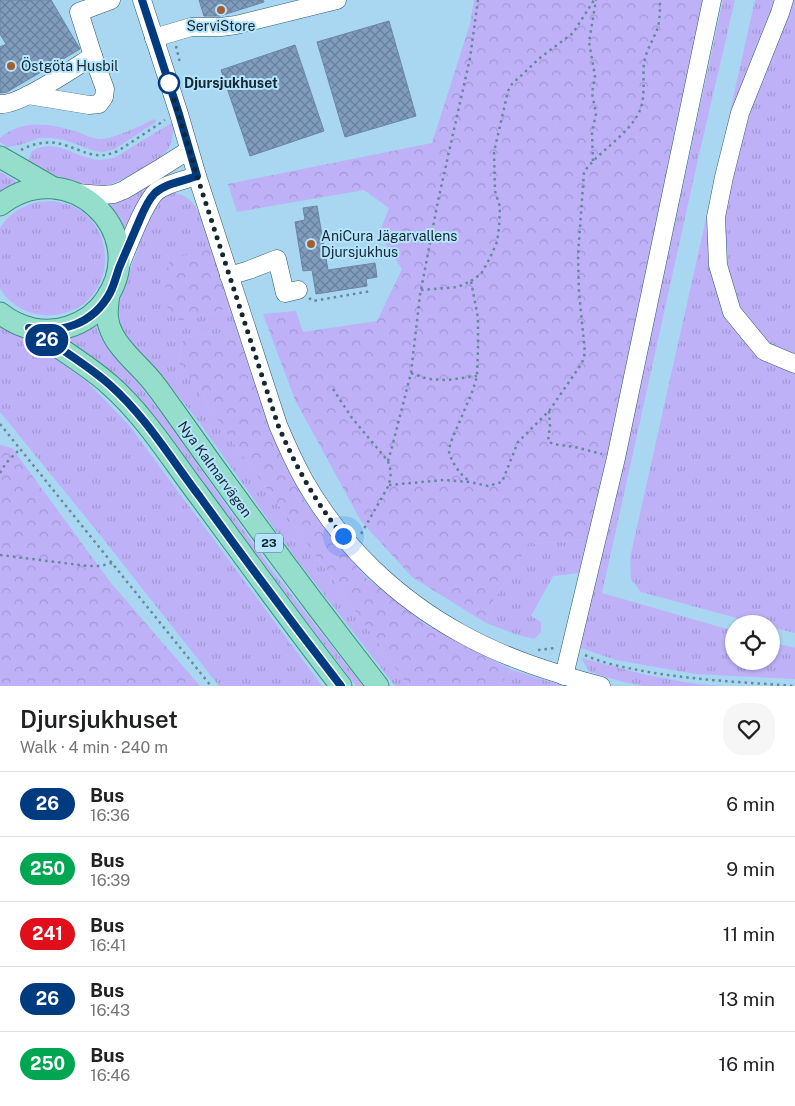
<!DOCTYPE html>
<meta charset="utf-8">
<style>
body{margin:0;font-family:"Public Sans",sans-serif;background:#f6f6f6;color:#202124;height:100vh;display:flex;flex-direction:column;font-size:19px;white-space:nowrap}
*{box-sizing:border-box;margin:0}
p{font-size:16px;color:#757577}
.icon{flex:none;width:28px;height:28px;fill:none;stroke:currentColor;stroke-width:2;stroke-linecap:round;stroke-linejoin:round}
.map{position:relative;height:686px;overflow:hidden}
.panel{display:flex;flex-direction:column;background:#fff;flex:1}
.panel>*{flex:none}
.badge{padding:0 10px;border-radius:16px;font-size:18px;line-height:32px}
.controls{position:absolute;left:725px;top:615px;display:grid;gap:10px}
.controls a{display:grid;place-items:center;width:55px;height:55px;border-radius:50%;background:#fff;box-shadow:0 1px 4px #0004;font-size:25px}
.you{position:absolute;width:25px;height:25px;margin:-12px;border:4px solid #fff;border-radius:50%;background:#1a73e8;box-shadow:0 0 0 8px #1a73e833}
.map>.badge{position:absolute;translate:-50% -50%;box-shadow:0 0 0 2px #fff}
.round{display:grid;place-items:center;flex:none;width:52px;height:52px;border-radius:20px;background:#f6f6f6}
.overview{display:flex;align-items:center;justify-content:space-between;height:85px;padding:0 20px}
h1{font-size:24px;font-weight:600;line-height:38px}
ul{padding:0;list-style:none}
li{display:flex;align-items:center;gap:15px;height:65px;padding:0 20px;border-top:1px solid #e0e0e0}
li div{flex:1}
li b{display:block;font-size:19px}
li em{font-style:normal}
li .badge{min-width:55px;font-weight:700;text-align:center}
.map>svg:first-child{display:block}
</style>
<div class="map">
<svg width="795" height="686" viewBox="0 0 795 686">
<defs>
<pattern id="grass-tufts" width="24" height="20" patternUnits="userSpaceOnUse" patternTransform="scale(1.25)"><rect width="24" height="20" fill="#beb1f8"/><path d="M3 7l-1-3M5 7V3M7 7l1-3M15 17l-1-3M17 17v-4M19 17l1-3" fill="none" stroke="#a298d5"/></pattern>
<pattern id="forest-crowns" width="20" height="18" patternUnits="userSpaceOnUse" patternTransform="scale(1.25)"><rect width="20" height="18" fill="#beb1f8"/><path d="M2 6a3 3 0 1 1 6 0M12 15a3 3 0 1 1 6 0" fill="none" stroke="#a298d5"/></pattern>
<pattern id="building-cross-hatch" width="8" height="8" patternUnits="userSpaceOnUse" patternTransform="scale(1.25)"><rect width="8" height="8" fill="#809dbe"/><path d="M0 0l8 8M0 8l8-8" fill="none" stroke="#68809b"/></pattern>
</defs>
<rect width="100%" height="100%" fill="#a9d6f0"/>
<g fill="url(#grass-tufts)">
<path d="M723 0H735L698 159 602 593 734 631V661H771V642L795 648V679L695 674 616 660 578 647 646 356Z"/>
<path d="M755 0H795V633L771 627V624H759L641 592 631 579 630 558Z"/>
<path d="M155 119 156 122 115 149 104 152 94 151 65 140 51 138H39L20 145 7 147 0 142V138C23 118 51 124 78 132 85 135 93 139 100 139 115 139 141 125 155 119Z"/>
<path d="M174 122C173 132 173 140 169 148 160 162 119 183 103 186 99 187 93 187 88 186 66 182 47 171 28 161L32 151C55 138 71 155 93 159 101 161 109 159 116 157L166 126Z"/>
<path d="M0 172 15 181 18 184 7 189 0 194Z"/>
<path d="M151 183 152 184C136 200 135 216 124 234L107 205 131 196Z"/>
<path d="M172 193C198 193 205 228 212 248L179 321 231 308 238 332 184 337 178 362 239 451 328 572 408 686H395L291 552 199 422 170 386 124 334C120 322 117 311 120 298L153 206 166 195Z"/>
<path d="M54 201C60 203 67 204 73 206 109 224 116 273 87 301 80 308 69 312 60 314 48 317 36 315 26 311 16 306 5 299 0 288V228C7 216 20 207 34 203 40 201 48 202 54 201Z"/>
<path d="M95 322 99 334 105 345 137 382 164 417 271 569 363 686H356L266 569 154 415 126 385 95 359 64 337Z"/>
<path d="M0 327 16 334 43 349 87 382 128 424 322 686H219L101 536 0 412Z"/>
<path d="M588 540 580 573 553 576 531 616 541 622V632L534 639 515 634 486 623 493 601 529 544Z"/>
<path d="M581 658 647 675 696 684 724 686H643L623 682 590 672Z"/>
<path d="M512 670 564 686H499Z"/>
</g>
<g fill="url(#forest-crowns)">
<path d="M474 0H706L622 391 588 540 529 544 493 601 486 623 412 577 361 521 295 400 263 314 296 311 303 332 377 321 402 269 379 234 389 208 364 190 237 212 228 184 432 143 470 24Z"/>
<path d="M212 248 231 308 179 321 163 302 170 259Z"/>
<path d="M238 332 268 423 287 465 306 503 337 543 367 578 425 624 512 670 499 686H408L328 572 239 451 178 362 184 337Z"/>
<path d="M0 445 12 448 111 583 200 686H0Z"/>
</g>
<g fill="url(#building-cross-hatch)" stroke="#6a86a6">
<path d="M0 0H51L80 49 7 92 0 93V47L6 44 0 34Z"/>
<path d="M199 0H263L264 2 220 16H204Z"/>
<path d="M389 21 416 116 345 137 317 42Z"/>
<path d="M295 45 324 131 250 156 221 70Z"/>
<path d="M317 206 328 270 375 263 377 277 366 279 367 286 316 294 312 270 303 271 295 222 305 220 303 208Z"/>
</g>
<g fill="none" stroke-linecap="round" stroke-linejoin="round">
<g stroke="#2f596f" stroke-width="19">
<g id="minor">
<path d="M142 0 179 114 197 176 278 425C286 444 294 462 304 480 341 545 396 598 462 634 505 658 553 673 601 686"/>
<path d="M784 0 780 13 740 113 724 177 716 217 718 265 732 312 764 351 795 364"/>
<path d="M154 38 191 27H221L236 25 337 0"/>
<path d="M28 95 89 105 99 104 104 97 105 89 93 56"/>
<path d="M0 104C19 106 75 67 93 56L79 12 111 0"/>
<path d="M76 193 103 195 114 194 124 190 159 169 189 150"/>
<path d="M119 268C127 250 143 203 157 191 168 183 184 180 197 176"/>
<path d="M229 276 249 270 277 259 285 293 298 290"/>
<path d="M564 676 616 458 712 0"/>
</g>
</g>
<g stroke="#3a907e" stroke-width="23">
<g id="major">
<path d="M0 157 52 187"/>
<path d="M0 205C67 152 152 231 106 299 97 313 84 322 68 327 44 335 19 328 0 313"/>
<path d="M109 294C107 310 105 320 113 335 120 349 133 360 144 372 155 383 163 396 172 408 239 503 307 595 378 686"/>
<path d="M29 328C56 346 85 363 110 385 145 416 170 457 198 494 245 558 292 623 341 686"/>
</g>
</g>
<g stroke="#67889b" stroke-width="2.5" stroke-dasharray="2.5 4" stroke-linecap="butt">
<path d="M176 46 180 63"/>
<path d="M21 150C34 143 50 140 64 145 86 151 94 161 118 151L165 120"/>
<path d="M593 161 592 132 596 114 592 93 595 76 589 42 596 0"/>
<path d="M471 281 481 274 490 258 497 242 499 228 500 207 495 191 494 152 508 91 512 84 541 57 573 33 594 0"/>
<path d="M421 290 458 287 471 281 478 318V347L477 376 473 390 450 444 449 454 454 464 460 473 469 481"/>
<path d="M309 298 313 301 371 291"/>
<path d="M411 373 428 379 447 380 477 376"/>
<path d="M333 389 352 418 388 461 391 472 389 485 361 534"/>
<path d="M549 411 550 426 548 441 553 444 575 447 602 454"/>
<path d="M0 424 211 686"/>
<path d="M388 461 392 447 411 373 420 295 438 201 470 58 478 0"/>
<path d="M0 473 6 463 20 449"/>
<path d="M389 485 444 480 470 482 488 486 502 482 518 442 549 411 582 363 585 353 579 292 578 255 584 172C598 152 625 137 637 116 647 100 642 81 644 63 646 50 654 39 658 27 660 18 660 9 660 0"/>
<path d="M0 555 88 566H100L112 563"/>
<path d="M538 650 555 648"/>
<path d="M585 655C600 662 617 666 633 669 686 680 741 682 795 686"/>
</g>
<use href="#minor" stroke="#fff" stroke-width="18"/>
<use href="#major" stroke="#95decb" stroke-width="21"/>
</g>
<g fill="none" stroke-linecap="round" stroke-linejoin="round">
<g stroke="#fff" stroke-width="11">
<path id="line" d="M142 0 179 114 197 176C184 181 166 183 155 193 146 202 142 215 137 226 131 240 125 254 119 268 116 277 114 285 110 293 93 324 62 334 29 328 56 346 85 363 110 385 146 417 171 459 200 497 246 561 293 624 341 686"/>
</g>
<use href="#line" stroke="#003b80" stroke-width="8"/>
<path stroke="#152731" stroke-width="5" stroke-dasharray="0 9" d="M169 83 197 176 278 425C295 465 315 502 343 536"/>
</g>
<g fill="#a35f31" stroke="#b5e4fd" stroke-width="2">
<circle cx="221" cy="10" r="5"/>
<circle cx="11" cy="66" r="5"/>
<circle cx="311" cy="244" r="5"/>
</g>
<circle fill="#fff" stroke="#003b80" stroke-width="2.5" cx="169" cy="83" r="10"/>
<g text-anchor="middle" stroke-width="4" stroke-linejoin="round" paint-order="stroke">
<rect fill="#b5e4fd" stroke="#45606e" stroke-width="1" x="255" y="533.5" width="28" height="19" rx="4"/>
<g font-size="12" font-weight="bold" fill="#152731">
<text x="269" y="547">23</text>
</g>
<g font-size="14" fill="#152731" stroke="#b5e4fd" text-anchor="start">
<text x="221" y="31" text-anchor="middle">ServiStore</text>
<text x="21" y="71">Östgöta Husbil</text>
<text x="321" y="241">AniCura Jägarvallens<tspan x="321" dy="16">Djursjukhus</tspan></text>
</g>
<g font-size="14" font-weight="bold" fill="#152731" stroke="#b5e4fd" text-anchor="start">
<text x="184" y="88">Djursjukhuset</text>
</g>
<g font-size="14" fill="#152731" stroke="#b5e4fd">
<text transform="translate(215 469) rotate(54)" y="5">Nya Kalmarvägen</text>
</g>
</g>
</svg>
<div class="controls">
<a><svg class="icon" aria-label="locate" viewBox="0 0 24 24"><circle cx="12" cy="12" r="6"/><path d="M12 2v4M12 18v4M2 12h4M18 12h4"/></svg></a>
</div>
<div class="you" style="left:343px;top:536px"></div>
<b class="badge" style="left:47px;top:340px;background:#003b80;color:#fff">26</b>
</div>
<section class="panel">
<div class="overview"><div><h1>Djursjukhuset</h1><p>Walk · 4 min · 240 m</p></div><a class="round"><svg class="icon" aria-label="heart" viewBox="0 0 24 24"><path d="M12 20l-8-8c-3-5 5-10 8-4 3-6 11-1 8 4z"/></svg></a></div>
<ul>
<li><span class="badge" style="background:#003b80;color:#fff">26</span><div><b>Bus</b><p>16:36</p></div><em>6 min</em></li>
<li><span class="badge" style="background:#00a651;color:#fff">250</span><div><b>Bus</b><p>16:39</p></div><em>9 min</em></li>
<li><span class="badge" style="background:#e10e1c;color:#fff">241</span><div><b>Bus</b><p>16:41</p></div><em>11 min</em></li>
<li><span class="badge" style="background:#003b80;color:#fff">26</span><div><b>Bus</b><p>16:43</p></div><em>13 min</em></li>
<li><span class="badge" style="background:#00a651;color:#fff">250</span><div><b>Bus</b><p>16:46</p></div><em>16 min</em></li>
</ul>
</section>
